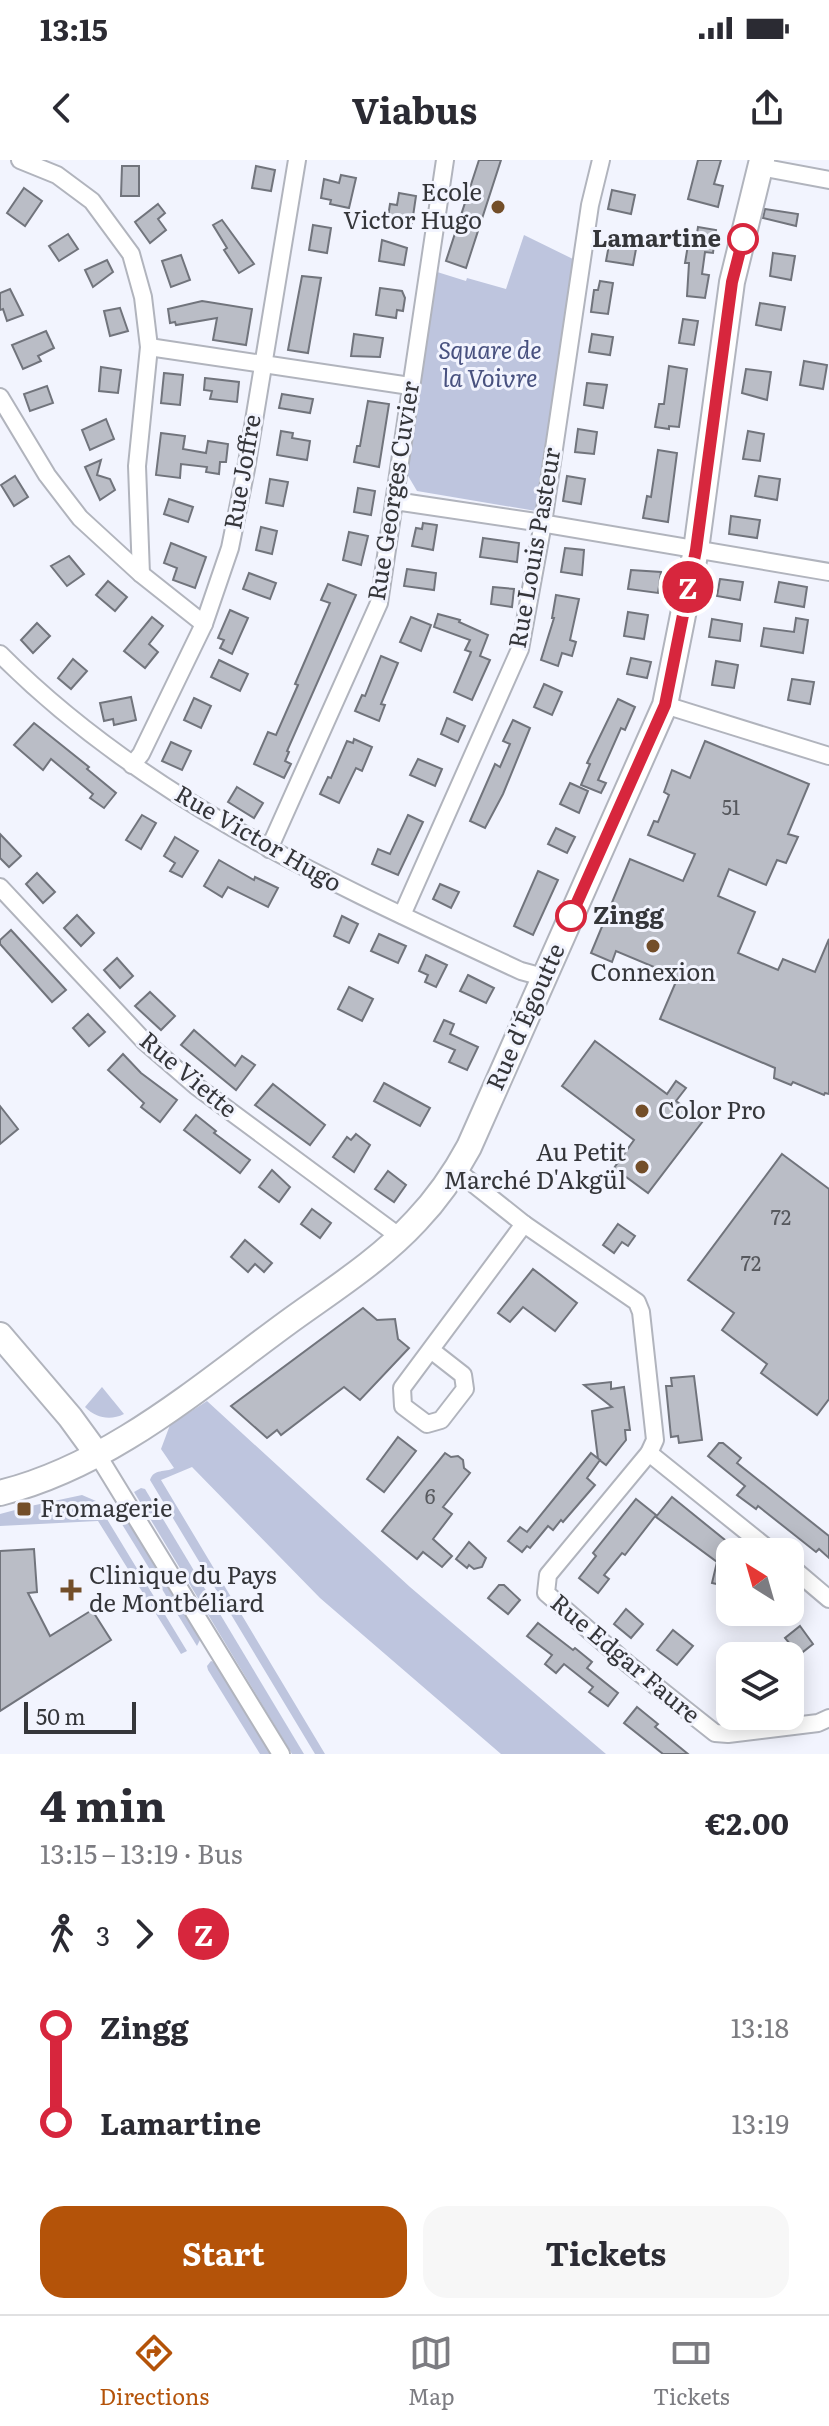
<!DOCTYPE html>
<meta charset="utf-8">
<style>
body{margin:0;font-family:Literata,serif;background:#f7f7f7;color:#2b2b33;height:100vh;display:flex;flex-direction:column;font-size:30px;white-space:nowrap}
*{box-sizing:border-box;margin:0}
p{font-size:26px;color:#7c7c81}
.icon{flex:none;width:44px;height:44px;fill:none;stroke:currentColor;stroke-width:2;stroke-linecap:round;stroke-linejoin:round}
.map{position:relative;height:1594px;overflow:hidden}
.sheet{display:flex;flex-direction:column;background:#fff;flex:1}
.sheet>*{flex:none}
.badge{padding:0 16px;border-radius:26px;font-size:28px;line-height:52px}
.needle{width:52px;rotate:323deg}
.tools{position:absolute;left:716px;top:1378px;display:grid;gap:16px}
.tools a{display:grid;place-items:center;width:88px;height:88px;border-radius:16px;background:#fff;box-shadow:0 4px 20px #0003;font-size:40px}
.scale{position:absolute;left:24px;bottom:20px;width:112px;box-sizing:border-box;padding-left:8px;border:4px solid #35363a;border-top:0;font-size:22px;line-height:28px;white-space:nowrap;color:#35363a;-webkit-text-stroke:6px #f2f4fe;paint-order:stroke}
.map>.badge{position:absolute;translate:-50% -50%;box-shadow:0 0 0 4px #fff}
.legs{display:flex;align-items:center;gap:12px;height:88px;padding:0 40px;font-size:26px}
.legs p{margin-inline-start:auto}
.summary{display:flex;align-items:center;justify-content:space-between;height:136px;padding:0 40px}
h1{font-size:44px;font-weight:700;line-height:60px}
.action{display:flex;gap:16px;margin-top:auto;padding:16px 40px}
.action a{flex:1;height:92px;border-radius:24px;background:#b45309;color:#fff;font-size:32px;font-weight:700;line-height:92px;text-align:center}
.action a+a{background:#f7f7f7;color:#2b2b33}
ul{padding:0 40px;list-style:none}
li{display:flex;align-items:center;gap:28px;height:96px;font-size:30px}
li i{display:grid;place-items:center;width:12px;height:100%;margin:0 10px;background:currentColor}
li i::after{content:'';width:20px;height:20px;margin:-10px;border:6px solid;border-radius:50%;background:#fff}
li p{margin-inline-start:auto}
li:first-child i{background:linear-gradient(#0000 50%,currentColor 0)}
li:last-child i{background:linear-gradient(currentColor 50%,#0000 0)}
.status{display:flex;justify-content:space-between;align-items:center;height:56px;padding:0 40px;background:#fff;direction:ltr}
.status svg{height:22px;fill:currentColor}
header{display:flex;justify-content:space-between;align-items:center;height:104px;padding:0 40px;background:#fff;font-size:36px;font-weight:700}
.menu{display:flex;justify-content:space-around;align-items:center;height:112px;border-top:2px solid #e1e1e2;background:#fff;font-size:22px;color:#7c7c81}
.menu a{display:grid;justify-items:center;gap:4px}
.menu .active{color:#b45309}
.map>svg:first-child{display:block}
</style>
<div class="status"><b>13:15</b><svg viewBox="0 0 49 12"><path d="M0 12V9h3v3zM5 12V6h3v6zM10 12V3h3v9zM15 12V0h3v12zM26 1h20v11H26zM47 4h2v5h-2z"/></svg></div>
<header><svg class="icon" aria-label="back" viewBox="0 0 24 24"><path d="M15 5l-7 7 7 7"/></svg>Viabus<svg class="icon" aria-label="share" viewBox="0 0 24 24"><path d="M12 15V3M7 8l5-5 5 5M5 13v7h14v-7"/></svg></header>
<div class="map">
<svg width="829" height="1594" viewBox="0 0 829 1594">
<rect width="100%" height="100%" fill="#f2f4fe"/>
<g fill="#bec5de">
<path d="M524 75 575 100 536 351 417 331 407 314 434 111 466 121 467 118 506 129Z"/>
<path d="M102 1227 124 1254C110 1261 96 1258 85 1247Z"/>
<path d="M207 1241 410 1427 606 1594H501L320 1438 192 1307 161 1320 325 1594H315L150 1320C154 1308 165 1313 174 1308L161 1289 170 1265Z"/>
<path d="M141 1328 145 1329 304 1594H292L134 1332Z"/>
<path d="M82 1335 96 1341 187 1491 181 1494 98 1361 0 1366V1354L15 1350 16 1354 27 1351 26 1347Z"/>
<path d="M119 1341 201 1478 197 1486 112 1348Z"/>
<path d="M211 1501 217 1503 272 1594H260L208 1510 207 1506Z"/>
</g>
<g fill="#babdc6" stroke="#71747c" stroke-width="2">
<path d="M479 0H501L466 108 446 101Z"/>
<path d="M698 0H721L714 24 723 26 718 47 688 39Z"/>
<path d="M122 6H139V36H121Z"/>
<path d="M256 6 275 10 271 31 252 28Z"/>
<path d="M341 15 356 18 349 48 330 44 331 40 321 38 324 19 339 23Z"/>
<path d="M24 28 42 41 25 66 7 53Z"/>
<path d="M612 30 635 35 631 54 608 49Z"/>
<path d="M399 33 416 36 412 63 388 57 390 44 397 45Z"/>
<path d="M158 44 165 53 158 59 166 70 150 83 135 62Z"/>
<path d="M765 49 798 54 796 66 763 58Z"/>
<path d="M222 60 254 104 239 113 224 90 227 88 213 65Z"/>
<path d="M313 65 331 68 327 93 309 90Z"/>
<path d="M698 67 716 70 713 93 705 92 702 114 709 115 705 138 687 136 689 103H685L689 79 696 80Z"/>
<path d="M68 74 78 89 59 101 49 86Z"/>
<path d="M382 80 407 88 404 105 379 101Z"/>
<path d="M609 85 636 89 633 105 606 101Z"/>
<path d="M773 93 795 96 791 120 770 116Z"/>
<path d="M181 95 190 120 171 127 162 101Z"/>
<path d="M107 100 113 112 93 127 85 110Z"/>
<path d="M302 116 321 118 308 193 288 190Z"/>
<path d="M600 121 613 123 608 154 591 152 594 130H598Z"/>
<path d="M380 128 402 131 405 138 403 151 397 150 396 158 376 155Z"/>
<path d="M10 129 23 155 7 161 3 149 0 150V133Z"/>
<path d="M202 141 252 149 246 185 213 180 217 158 176 165 175 162 170 163 168 149Z"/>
<path d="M760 143 785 147 781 170 756 165Z"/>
<path d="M120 148 128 171 110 176 104 151Z"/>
<path d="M683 159 698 161 694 185 679 183Z"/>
<path d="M46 171 54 188 38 196 41 201 23 209 12 185Z"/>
<path d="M354 174 383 178 380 197 351 196Z"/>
<path d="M592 174 613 177 610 195 589 192Z"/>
<path d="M804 201 827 205 823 229 800 225Z"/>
<path d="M669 206 687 209 679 267 669 266V269L655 267 659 244H664Z"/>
<path d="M101 207 121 210 118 233 99 231Z"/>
<path d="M746 209 771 212 767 240 742 233Z"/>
<path d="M164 213 183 215 180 245 161 243Z"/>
<path d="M205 218 239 222 237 242 210 239 212 231 204 230Z"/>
<path d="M587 223 607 225 603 248 584 245Z"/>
<path d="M47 226 53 243 30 251 24 234Z"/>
<path d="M282 234 313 239 310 253 279 248Z"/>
<path d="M368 241 389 244 379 307 354 302 357 286H360Z"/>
<path d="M106 259 114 279 90 290 82 270Z"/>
<path d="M578 269 597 272 594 294 575 292Z"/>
<path d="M281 271 293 273 292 278 310 281 307 300 277 295Z"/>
<path d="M748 271 764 274 760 301 743 299Z"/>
<path d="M161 273 185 276 183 289 206 293 208 281 228 284 226 302H220L219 314 206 312 207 307 181 304 180 318 156 315Z"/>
<path d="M658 290 677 293 668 362 643 358 647 336 651 337Z"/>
<path d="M101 300 97 315 110 319 115 330 100 340 85 307Z"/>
<path d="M15 316 28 337 14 346 1 325Z"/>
<path d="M567 316 585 319 581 344 563 341Z"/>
<path d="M759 316 780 319 777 340 755 336Z"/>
<path d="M270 319 288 322 283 346 266 343Z"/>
<path d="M358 328 375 331 371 355 354 352Z"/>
<path d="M169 339 193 347 188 362 164 354Z"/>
<path d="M731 356 760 360 757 378 729 374Z"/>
<path d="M423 363 437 365 433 390 412 386 416 368 422 369Z"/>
<path d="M261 367 277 371 272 394 256 390Z"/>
<path d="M349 372 368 376 361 405 343 400Z"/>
<path d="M483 378 519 383 517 402 480 397Z"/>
<path d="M171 383 206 397 195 428 173 420 177 408 164 403Z"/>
<path d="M565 388 584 390 582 415 561 412Z"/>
<path d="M69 396 84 414 67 426 51 406Z"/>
<path d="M407 409 436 413 434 430 404 426Z"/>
<path d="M631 410 661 412 658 433 628 429Z"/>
<path d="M249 413 276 423 270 439 243 429Z"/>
<path d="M720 419 743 422 740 440 717 436Z"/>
<path d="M108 421 127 437 115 451 96 435Z"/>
<path d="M779 422 807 427 804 447 775 442Z"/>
<path d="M328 424 356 435 287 591 289 592 285 601 291 604 284 618 254 604 268 572 276 575 298 525 295 524 330 443 321 440Z"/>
<path d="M493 427 514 429 512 447 491 444Z"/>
<path d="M556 435 579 439 570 480 576 482 572 496 562 493 558 506 541 500 554 458H552Z"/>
<path d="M230 450 248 458 232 494 220 488 224 480 218 478Z"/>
<path d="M628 452 648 455 644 479 624 476Z"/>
<path d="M438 454 460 460 459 462 488 475 480 496 490 500 472 540 454 532 471 492 465 490 470 480 434 467Z"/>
<path d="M152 457 163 466 149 484 158 492 145 508 124 491Z"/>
<path d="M411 457 431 465 421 491 400 482Z"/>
<path d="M796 458 808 460 803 493 761 486 764 468 794 472Z"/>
<path d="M712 459 742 464 740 481 709 477Z"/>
<path d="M37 463 50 476 33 493 21 480Z"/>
<path d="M381 496 398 503 381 544 385 545 379 561 355 551 362 535 365 536Z"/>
<path d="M631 498 651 502 647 518 627 514Z"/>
<path d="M73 499 87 511 71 529 58 518Z"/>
<path d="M219 500 248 514 240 531 211 517Z"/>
<path d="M716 501 738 505 734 528 712 525Z"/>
<path d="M792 519 814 522 810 544 788 540Z"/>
<path d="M544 524 562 532 552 555 534 547Z"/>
<path d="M131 537 136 560 114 565 113 559 104 561 100 543Z"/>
<path d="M194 538 211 546 201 568 184 560Z"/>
<path d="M618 539 635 547 625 570 621 568 598 620 606 623 601 633 581 625 590 604 587 603Z"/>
<path d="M447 558 465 566 458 582 441 574Z"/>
<path d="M513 560 530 568 503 634 485 668 470 661 495 604 500 607 510 584 503 581Z"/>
<path d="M34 563 89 607 87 609 116 633 104 648 90 638 93 634 51 599 43 610 14 585Z"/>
<path d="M354 579 372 587 362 611 356 608 339 643 320 634 328 617 331 618 347 581 353 583Z"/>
<path d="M705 581 809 624 788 674 798 677 786 703 777 700 766 725 729 709 718 736 755 752 738 793 778 810 783 799 815 812 829 779V934L825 933 824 935 793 922 791 925 774 918 775 908 660 859 678 817 616 791 612 802 591 793 630 699 683 721 695 694 648 675 654 661 658 662 669 635 664 632 672 610 690 618Z"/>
<path d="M171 582 191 591 182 610 162 601Z"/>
<path d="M418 599 442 609 435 626 410 615Z"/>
<path d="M570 623 588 631 579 653 560 644Z"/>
<path d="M237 627 263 643 254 658 228 642Z"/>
<path d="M142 655 156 663 141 689 126 680Z"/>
<path d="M408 655 423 662 398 715 372 704 378 689 390 694Z"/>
<path d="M556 668 575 677 567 693 548 684Z"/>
<path d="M0 674 21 696 9 707 0 698Z"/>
<path d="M175 677 198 691 182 717 170 711 175 703 164 696Z"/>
<path d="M219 700 254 720 255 717 278 728 268 747 228 727 222 737 204 726Z"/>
<path d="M538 711 558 720 533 775 514 766Z"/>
<path d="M37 713 55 732 43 743 26 724Z"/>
<path d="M440 724 459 732 451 748 433 739Z"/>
<path d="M77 755 94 773 81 786 64 768Z"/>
<path d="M342 756 358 764 349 783 334 776Z"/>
<path d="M11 770 66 830 52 842 0 784V780Z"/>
<path d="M379 774 406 786 398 803 371 791Z"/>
<path d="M426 795 447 805 436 827 425 822 428 815 419 811Z"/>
<path d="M117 798 133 816 120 828 104 810Z"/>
<path d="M468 815 494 828 486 843 460 831Z"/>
<path d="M349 827 373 839 362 861 338 849Z"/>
<path d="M150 832 175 856 161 870 135 846Z"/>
<path d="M88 854 105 872 89 886 73 868Z"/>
<path d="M444 860 454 864 450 874 478 887 467 910 449 902 455 890 434 881Z"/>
<path d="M194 870 235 906 242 896 255 905 236 930 181 885Z"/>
<path d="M595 881 667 934 676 921 686 928 676 941 703 961 648 1033 614 1008 634 980 562 926Z"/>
<path d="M123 894 141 913 177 940 160 962 141 947 144 943 108 910Z"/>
<path d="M384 923 430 948 420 966 374 941Z"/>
<path d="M273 924 325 965 310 985 255 945Z"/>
<path d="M0 946 18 969 0 984Z"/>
<path d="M196 955 216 971 214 973 250 1000 240 1013 184 970Z"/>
<path d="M356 974 370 985 354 1012 333 997 347 977 351 980Z"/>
<path d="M782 994 829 1029V1239L817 1255 761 1213 767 1204 722 1170 734 1153 688 1120Z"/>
<path d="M272 1010 290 1027 279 1042 259 1027Z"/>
<path d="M388 1011 406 1025 394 1042 375 1029Z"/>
<path d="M312 1049 331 1063 320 1078 301 1064Z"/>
<path d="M618 1064 635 1076 628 1086 622 1082 614 1093 603 1085Z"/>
<path d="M245 1080 272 1103 264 1112 255 1104 248 1112 231 1097Z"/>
<path d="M533 1109 577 1143 555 1171 523 1147 510 1162 498 1153Z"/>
<path d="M363 1148 377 1160 395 1159 398 1179 409 1188 360 1240 344 1227 281 1275 277 1270 267 1278 231 1246Z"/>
<path d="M694 1216 702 1280 679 1283 678 1276 671 1277 666 1226H672L671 1218Z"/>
<path d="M611 1222V1229L624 1227 630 1270H625L626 1280 606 1305 598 1299 592 1251 612 1247 584 1225Z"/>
<path d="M398 1277 416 1291 384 1332 367 1319Z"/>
<path d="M719 1283H723L741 1298 737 1303 829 1376V1398L819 1389 816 1392 758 1346 756 1349 737 1335 745 1326 708 1296Z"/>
<path d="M445 1293 451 1297 458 1296 463 1300 464 1308 470 1313 443 1347 452 1354 433 1379 452 1396 442 1407 423 1392 417 1399 382 1371Z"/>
<path d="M591 1293 600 1300 587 1318 595 1325 563 1362 561 1360 553 1370 548 1366 530 1388 527 1386 522 1392 508 1381 520 1367 527 1372Z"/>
<path d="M672 1337 730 1384V1427L712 1423 717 1402 656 1357Z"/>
<path d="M636 1339 656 1355 625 1395 622 1393 604 1415 609 1419 598 1433 579 1418 596 1396 593 1393Z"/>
<path d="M469 1382 486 1398 482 1407 474 1409 469 1405 467 1408 456 1399Z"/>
<path d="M34 1389 37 1432 28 1433 50 1476 92 1450 111 1480 0 1551V1391Z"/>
<path d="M499 1425H504L520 1440 508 1454 488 1438Z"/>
<path d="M626 1449 643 1464 631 1478 614 1464Z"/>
<path d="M538 1463 573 1490 575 1488 592 1502 587 1508 618 1533 608 1546 589 1532 593 1527 564 1504 556 1513 545 1504 552 1495 527 1476Z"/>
<path d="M800 1466 813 1484 799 1495 785 1478Z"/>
<path d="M673 1470 693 1486 677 1505 657 1490Z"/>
<path d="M637 1547 658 1564 655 1567 688 1594H663L624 1563Z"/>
</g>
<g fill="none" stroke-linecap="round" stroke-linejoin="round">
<g stroke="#b1b4bd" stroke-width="20">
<g id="minor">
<path d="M20 0 57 15 92 41 131 94 143 137 149 187 137 306 141 414"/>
<path d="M760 7 829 20"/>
<path d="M149 187 410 226"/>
<path d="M0 237 47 315 80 358 141 414 204 464"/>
<path d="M395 341 529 361 829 412"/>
<path d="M0 494C146 641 336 725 521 811L543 817"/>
<path d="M665 545 829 596"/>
<path d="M132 605 141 594 204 464 230 388 246 309 297 0"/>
<path d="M269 689 379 443 445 0"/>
<path d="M0 727 144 881 196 926 400 1077"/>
<path d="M402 755 520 489 543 363 590 45 601 0"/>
<path d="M456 1010 524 1064 637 1142 641 1152 655 1280 649 1293 548 1415 546 1433 628 1504 715 1573 728 1574 818 1563 829 1558"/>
<path d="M431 1190 463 1215 465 1229 441 1260 427 1264 403 1246 402 1228 524 1064"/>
<path d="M649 1293 772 1392"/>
<path d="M97 1294 281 1594"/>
<path d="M790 1406 829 1439"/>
</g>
</g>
<g stroke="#b1b4bd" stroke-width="28">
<g id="secondary">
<path d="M0 1175 70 1257 97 1294"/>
<path d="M0 1333C109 1306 198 1228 287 1163 331 1131 379 1101 416 1061 437 1039 455 1013 469 987L665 545 696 390 732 122 762 0"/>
</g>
</g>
<use href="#minor" stroke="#fff" stroke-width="16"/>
<use href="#secondary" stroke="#fff" stroke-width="24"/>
</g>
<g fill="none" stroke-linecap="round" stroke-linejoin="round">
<g stroke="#fff" stroke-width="18">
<path id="line-1" d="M571 756 665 545 696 390 732 122 743 79"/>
</g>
<use href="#line-1" stroke="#d7263d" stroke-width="12"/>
</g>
<g fill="#734e29" stroke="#f2f4fe" stroke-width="3">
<circle cx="498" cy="47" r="8"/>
<circle cx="653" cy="786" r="8"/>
<circle cx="642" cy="951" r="8"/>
<circle cx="642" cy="1007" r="8"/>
<rect x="16" y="1341" width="16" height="16" rx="4"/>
<path d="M67 1418h8v8h8v8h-8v8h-8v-8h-8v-8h8z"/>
</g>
<g fill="#fff" stroke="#d7263d" stroke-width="4">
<circle cx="743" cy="79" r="14"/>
<circle cx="571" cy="756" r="14"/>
</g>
<g text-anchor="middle" stroke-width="6" stroke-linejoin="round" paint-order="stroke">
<g font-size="20" fill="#56585d">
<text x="731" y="655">51</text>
<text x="781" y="1065">72</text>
<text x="751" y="1111">72</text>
<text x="430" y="1344">6</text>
</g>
<g font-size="24" fill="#35363a" stroke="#f2f4fe" text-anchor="start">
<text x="482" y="41" text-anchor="end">Ecole<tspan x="482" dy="28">Victor Hugo</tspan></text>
<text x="653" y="821" text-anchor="middle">Connexion</text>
<text x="658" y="959">Color Pro</text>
<text x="626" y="1001" text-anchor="end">Au Petit<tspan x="626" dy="28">Marché D'Akgül</tspan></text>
<text x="40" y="1357">Fromagerie</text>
<text x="89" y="1424">Clinique du Pays<tspan x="89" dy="28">de Montbéliard</tspan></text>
</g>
<g font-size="24" font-weight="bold" fill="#35363a" stroke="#f2f4fe" text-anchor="end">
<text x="721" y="87">Lamartine</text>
<text x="593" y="764" text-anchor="start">Zingg</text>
</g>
<g font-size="24" font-style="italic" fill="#48517f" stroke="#f2f4fe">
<text x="490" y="199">Square de<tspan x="490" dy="28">la Voivre</tspan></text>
</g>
<g font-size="24" fill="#35363a" stroke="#f2f4fe">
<text transform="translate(243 312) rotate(-80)" y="8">Rue Joffre</text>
<text transform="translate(394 331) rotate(-81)" y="8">Rue Georges Cuvier</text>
<text transform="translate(535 388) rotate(-80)" y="8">Rue Louis Pasteur</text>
<text transform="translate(258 679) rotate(30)" y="8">Rue Victor Hugo</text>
<text transform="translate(526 857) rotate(-66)" y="8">Rue d'Égoutte</text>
<text transform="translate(188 915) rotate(40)" y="8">Rue Viette</text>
<text transform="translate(625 1499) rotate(40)" y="8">Rue Edgar Faure</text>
</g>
</g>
</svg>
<div class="tools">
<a><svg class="needle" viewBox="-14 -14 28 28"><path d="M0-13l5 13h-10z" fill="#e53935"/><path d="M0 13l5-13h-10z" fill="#7c7c81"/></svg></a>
<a><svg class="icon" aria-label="layers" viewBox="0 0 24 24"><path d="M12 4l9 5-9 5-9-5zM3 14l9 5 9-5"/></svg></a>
</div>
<div class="scale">50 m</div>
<b class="badge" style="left:688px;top:427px;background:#d7263d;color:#fff">Z</b>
</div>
<section class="sheet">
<div class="summary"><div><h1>4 min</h1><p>13:15 – 13:19 · Bus</p></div><b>€2.00</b></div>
<div class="legs"><svg class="icon" aria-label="walk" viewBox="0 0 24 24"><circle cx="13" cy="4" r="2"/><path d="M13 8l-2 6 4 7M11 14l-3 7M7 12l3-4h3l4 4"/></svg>3<svg class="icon" aria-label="forward" viewBox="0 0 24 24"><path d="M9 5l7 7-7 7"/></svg><b class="badge" style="background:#d7263d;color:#fff">Z</b></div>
<ul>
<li><i style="color:#d7263d"></i><b>Zingg</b><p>13:18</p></li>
<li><i style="color:#d7263d"></i><b>Lamartine</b><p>13:19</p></li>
</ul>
<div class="action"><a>Start</a><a>Tickets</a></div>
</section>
<nav class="menu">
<a class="active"><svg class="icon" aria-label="directions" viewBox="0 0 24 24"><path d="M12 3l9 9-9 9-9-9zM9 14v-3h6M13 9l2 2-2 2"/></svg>Directions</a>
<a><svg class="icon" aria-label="map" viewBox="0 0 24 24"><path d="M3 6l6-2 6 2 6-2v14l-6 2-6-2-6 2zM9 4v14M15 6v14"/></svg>Map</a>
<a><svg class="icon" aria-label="tickets" viewBox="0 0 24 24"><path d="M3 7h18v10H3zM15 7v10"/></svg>Tickets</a>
</nav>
